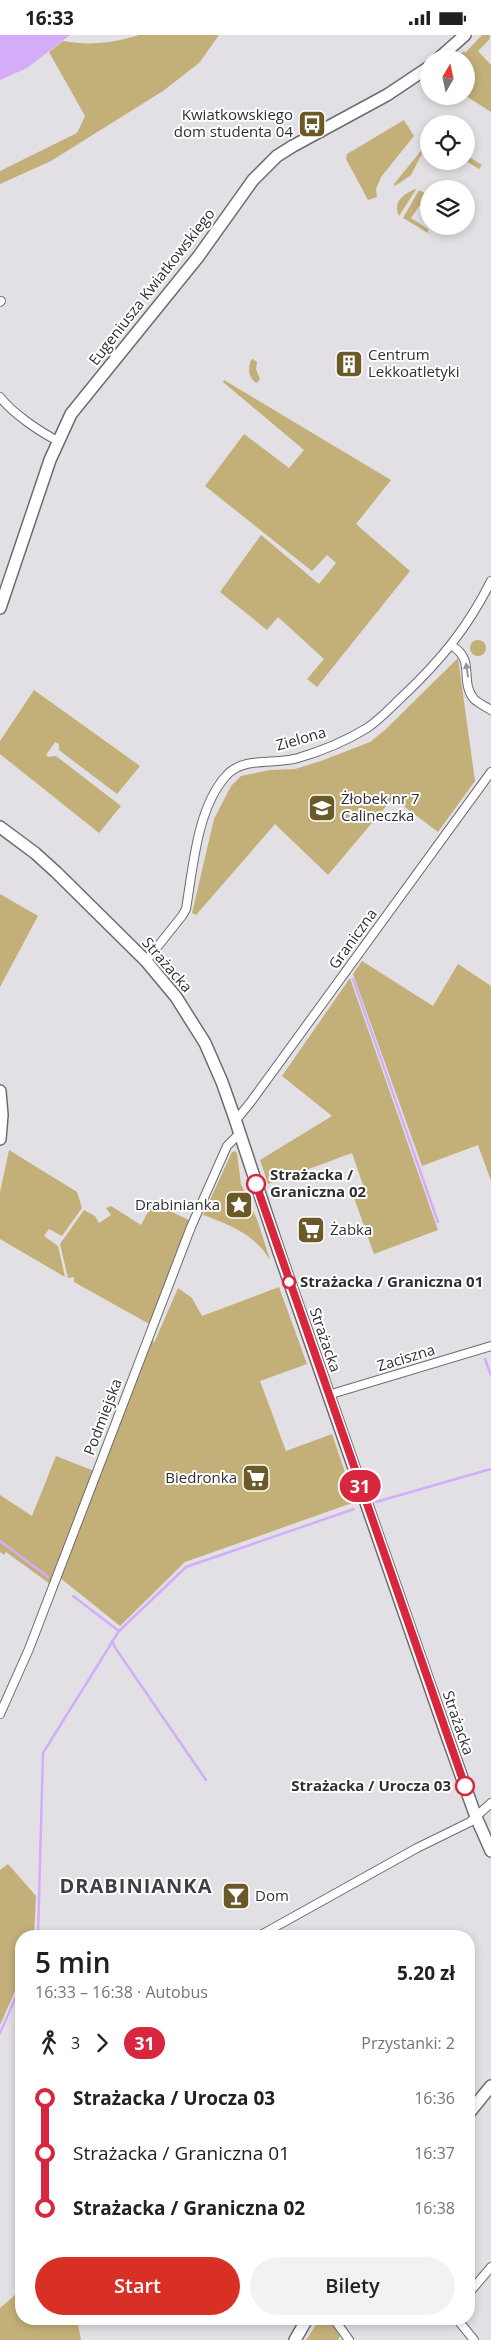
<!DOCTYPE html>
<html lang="pl">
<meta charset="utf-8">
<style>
body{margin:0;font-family:"Open Sans",sans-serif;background:#f2f2f2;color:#202124;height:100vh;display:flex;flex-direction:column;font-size:19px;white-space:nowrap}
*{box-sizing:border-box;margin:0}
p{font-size:16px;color:#757577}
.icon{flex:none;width:28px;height:28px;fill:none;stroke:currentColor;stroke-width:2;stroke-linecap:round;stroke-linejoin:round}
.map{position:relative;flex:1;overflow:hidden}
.side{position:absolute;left:15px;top:1895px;width:460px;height:395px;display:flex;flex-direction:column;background:#fff;border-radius:20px;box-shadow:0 2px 8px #0003}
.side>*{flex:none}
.badge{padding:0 10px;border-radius:16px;font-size:18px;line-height:32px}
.needle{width:32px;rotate:9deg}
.fabs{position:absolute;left:420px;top:15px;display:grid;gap:10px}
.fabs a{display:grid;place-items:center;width:55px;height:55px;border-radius:50%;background:#fff;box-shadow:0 2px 8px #0003;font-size:25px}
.map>.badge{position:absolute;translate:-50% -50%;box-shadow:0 0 0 2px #fff}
.legs{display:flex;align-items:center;gap:8px;height:55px;padding:0 20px;font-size:16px}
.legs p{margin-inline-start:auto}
.summary{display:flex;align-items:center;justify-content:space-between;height:85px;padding:0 20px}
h1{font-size:28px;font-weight:600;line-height:38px}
.primary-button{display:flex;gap:10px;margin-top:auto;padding:10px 20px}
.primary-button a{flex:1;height:58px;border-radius:30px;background:#d93025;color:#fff;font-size:20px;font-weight:600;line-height:58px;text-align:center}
.primary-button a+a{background:#f2f2f2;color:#202124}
ul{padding:0 20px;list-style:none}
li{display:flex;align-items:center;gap:18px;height:55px;font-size:19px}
li i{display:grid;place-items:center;width:8px;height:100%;margin:0 6px;background:currentColor}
li i::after{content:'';width:12px;height:12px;margin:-6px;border:4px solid;border-radius:50%;background:#fff}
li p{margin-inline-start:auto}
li:first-child i{background:linear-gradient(#0000 50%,currentColor 0)}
li:last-child i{background:linear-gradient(currentColor 50%,#0000 0)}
.status{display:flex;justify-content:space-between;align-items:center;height:35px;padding:0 25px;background:#fff;direction:ltr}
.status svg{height:14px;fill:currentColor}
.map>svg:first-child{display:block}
</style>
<div class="status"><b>16:33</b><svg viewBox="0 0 49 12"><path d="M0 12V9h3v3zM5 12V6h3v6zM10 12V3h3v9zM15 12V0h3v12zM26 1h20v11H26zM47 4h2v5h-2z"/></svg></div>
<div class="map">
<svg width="491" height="2305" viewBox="0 0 491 2305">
<rect width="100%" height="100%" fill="#e2e0e5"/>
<g fill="#c3af78">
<path d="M139 0H219L199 28 163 56 51 126 0 149V136L77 98 85 81 49 17 63 6C89 11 114 8 139 0Z"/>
<path d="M482 0H490L489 5 478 16 491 30V77L466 61V24H456L464 16 465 18Z"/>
<path d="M430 61H462L458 66 436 68Z"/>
<path d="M404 85 414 101 381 142 376 154 377 162 368 165 346 124 347 119Z"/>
<path d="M428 107 411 140 395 151 394 149Z"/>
<path d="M466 120 482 130 479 134 466 126Z"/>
<path d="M417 153 399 181C392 165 405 159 417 153Z"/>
<path d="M419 155 429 160V175L420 170 411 183 428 194V198L403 183Z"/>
<path d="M253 324 257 327 256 334 260 344 257 348C248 344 248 333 251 325Z"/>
<path d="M224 345 391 445 356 489 410 536 317 652 307 644 324 624 278 582 267 595 220 557 261 500 319 549 336 528 327 520 312 536 205 451 244 399 289 433 304 415 223 347Z"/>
<circle cx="478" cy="613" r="8"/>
<path d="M458 623 475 746 438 797 393 763 328 840 275 789 196 880 192 878 214 784 231 751 241 741 270 735 295 734 321 726 370 707 385 695Z"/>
<path d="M34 655 140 731 117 759 59 715V709L55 707 46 720 49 722 56 721 121 771 99 798 0 719V706Z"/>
<path d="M0 859 38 881 0 952Z"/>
<path d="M362 926 433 971 458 929 491 951V1146L478 1110 422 1131 353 939Z"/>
<path d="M350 943 438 1195 374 1219 352 1157 364 1153 352 1118 268 1149 260 1125 332 1081 282 1041Z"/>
<path d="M9 1115 77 1157 82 1173 62 1201 49 1194 44 1201 58 1211 65 1242 0 1204V1157Z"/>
<path d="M235 1116 237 1118 241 1149 258 1187 270 1225C256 1200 228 1189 203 1180L232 1117Z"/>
<path d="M153 1168 191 1186 151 1290 74 1247V1242L68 1243 60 1209 84 1175 95 1181 99 1188 111 1180 106 1173 111 1171 141 1190Z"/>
<path d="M279 1252 307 1329 260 1346 286 1416 332 1399 355 1467 185 1527 120 1591 59 1542 152 1302 154 1308 178 1253 192 1263 202 1281Z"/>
<path d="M56 1421 94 1436 50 1549 6 1517 4 1520 0 1517V1460L32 1481Z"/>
<path d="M8 1829 36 1861 34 1901H21V1943L0 1990V1835Z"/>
<path d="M21 2250V2284H77L81 2305H0V2273L13 2262Z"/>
<path d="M320 2284H329L340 2301 338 2305H306Z"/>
</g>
<path fill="#d3adf9" d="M0 0H70L27 33 0 45Z"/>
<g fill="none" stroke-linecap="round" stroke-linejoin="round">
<g stroke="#d3adf9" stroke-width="2.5">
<path d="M353 944 438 1187"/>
<path d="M485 1324 491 1340"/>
<path d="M376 1467 491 1434"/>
<path d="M0 1506 48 1542"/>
<path d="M119 1596 186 1532 354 1474"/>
<path d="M112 1606 116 1614 206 1745"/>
<path d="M38 1901 43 1718 119 1596 73 1561"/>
<path d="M0 1998 21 1950"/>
</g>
<g stroke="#6d6b70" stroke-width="10">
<g id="street">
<path d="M0 267 1 266"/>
<path d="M0 362C12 378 40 397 58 406"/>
<path d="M452 611C476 625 459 646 474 664 478 668 486 672 491 675"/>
<path d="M146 926 182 881 186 874C193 833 197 773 226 741 243 721 275 730 298 723 322 716 346 706 367 693 381 684 392 671 404 660 441 625 468 592 491 546"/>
<path d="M236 1085 250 1068 491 737"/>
<path d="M328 1360 491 1311"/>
<path d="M0 1679 29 1614 191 1192 227 1111 239 1099"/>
<path d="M259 1901 417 1813 470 1787 491 1768"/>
<path d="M469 2258 491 2232"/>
<path d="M334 2284 349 2305"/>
<path d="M457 2284 474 2305"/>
</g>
</g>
<g stroke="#6d6b70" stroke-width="14">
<g id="secondary">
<path d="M438 24 465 0"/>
<path d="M0 573 50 425 71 379 198 222 253 145 277 121 293 111 387 60 429 32"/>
<path d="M0 792 35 818 56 837 146 926 176 962 205 1008 222 1047 234 1081 279 1217 447 1701 476 1782 491 1816"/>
<path d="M0 1056 2 1080 0 1104"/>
<path d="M469 2078 491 2051"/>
<path d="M295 2305 307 2284"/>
</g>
</g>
<use href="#street" stroke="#fff" stroke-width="8"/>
<use href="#secondary" stroke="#fff" stroke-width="11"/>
</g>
<defs><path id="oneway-solid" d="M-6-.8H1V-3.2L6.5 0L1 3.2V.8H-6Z" transform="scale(1.25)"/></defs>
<use fill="#989898" href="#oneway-solid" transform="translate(467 635) rotate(-98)"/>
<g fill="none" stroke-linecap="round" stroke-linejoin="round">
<g stroke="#fff" stroke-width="11">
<path id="line-1" d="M256 1149 465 1751"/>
</g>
<use href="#line-1" stroke="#d7263d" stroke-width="8"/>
</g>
<defs>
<g id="bus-square" transform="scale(1.4375)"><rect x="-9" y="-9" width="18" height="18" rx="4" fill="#6b5a28" stroke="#fff"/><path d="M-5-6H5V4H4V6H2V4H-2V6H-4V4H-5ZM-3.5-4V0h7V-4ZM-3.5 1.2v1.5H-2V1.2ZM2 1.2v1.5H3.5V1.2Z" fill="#fff"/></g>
<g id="building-square" transform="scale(1.4375)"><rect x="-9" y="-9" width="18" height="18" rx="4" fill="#6b5a28" stroke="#fff"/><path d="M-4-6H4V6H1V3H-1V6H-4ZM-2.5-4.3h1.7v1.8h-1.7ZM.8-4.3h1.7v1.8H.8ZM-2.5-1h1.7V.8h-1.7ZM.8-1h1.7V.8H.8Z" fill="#fff"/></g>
<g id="school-square" transform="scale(1.4375)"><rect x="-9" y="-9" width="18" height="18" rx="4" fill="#6b5a28" stroke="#fff"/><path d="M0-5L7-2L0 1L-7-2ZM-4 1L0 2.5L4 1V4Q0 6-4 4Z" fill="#fff"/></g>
<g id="sight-square" transform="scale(1.4375)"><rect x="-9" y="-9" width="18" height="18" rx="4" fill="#6b5a28" stroke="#fff"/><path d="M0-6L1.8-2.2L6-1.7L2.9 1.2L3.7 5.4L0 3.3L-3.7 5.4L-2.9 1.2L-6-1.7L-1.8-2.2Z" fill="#fff"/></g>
<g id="supermarket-square" transform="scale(1.4375)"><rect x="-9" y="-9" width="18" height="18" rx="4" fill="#6b5a28" stroke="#fff"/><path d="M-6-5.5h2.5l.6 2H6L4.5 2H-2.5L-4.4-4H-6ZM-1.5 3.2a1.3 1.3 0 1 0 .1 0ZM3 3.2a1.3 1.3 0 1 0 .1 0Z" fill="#fff"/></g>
<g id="bar-square" transform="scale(1.4375)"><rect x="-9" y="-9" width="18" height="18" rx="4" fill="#6b5a28" stroke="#fff"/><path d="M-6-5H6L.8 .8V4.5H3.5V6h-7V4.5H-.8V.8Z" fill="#fff"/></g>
</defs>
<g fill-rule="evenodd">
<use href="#bus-square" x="312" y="89"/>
<use href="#building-square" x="349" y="329"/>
<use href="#school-square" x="322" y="773"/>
<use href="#sight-square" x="239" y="1170"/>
<use href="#supermarket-square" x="311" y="1195"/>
<use href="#supermarket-square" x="256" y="1443"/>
<use href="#bar-square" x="236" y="1861"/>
</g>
<g fill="#fff" stroke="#d7263d" stroke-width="2.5">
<circle cx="256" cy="1149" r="9"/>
<circle cx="289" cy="1247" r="6"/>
<circle cx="465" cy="1751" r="9"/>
</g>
<g text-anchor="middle" stroke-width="4" stroke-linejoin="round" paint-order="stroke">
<g font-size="15" fill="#303031" stroke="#fff" text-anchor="start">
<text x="293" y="85" text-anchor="end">Kwiatkowskiego<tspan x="293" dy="17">dom studenta 04</tspan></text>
<text x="368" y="325">Centrum<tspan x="368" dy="17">Lekkoatletyki</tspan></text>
<text x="341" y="769">Żłobek nr 7<tspan x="341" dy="17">Calineczka</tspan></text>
<text x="220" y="1175" text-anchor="end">Drabinianka</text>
<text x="330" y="1200">Żabka</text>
<text x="237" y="1448" text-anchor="end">Biedronka</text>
<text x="255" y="1866">Dom</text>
</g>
<g font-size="15" fill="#303031" stroke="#fff">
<text transform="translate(152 252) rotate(-52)" y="5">Eugeniusza Kwiatkowskiego</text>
<text transform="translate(301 704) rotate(-16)" y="5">Zielona</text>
<text transform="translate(353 904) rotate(-54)" y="5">Graniczna</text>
<text transform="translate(167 930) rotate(49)" y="5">Strażacka</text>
<text transform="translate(325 1305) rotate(71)" y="5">Strażacka</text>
<text transform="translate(406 1323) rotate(-17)" y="5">Zaciszna</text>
<text transform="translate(103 1382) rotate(-69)" y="5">Podmiejska</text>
<text transform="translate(458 1688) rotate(71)" y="5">Strażacka</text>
</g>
<g font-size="15" font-weight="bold" fill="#303031" stroke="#fff" text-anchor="start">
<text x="270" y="1145">Strażacka /<tspan x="270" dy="17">Graniczna 02</tspan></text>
<text x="300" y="1252">Strażacka / Graniczna 01</text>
<text x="451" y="1756" text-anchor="end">Strażacka / Urocza 03</text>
</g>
<g font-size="20" font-weight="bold" letter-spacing="1" fill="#413f43" stroke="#fff">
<text x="136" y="1858">DRABINIANKA</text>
</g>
</g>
</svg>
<div class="fabs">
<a><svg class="needle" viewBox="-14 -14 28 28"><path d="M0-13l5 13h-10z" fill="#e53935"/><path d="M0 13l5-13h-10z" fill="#757577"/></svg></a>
<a><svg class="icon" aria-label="locate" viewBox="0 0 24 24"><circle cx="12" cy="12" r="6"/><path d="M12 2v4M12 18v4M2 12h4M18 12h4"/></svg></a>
<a><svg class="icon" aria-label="layers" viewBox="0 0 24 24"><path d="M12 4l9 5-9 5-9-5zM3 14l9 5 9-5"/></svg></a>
</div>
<b class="badge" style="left:360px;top:1451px;background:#d7263d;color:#fff">31</b>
<section class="side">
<div class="summary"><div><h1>5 min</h1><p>16:33 – 16:38 · Autobus</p></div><b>5.20 zł</b></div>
<div class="legs"><svg class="icon" aria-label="walk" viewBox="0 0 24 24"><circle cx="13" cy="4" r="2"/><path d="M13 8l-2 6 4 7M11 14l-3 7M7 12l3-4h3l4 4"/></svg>3<svg class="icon" aria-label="forward" viewBox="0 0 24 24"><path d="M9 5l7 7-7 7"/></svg><b class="badge" style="background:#d7263d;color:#fff">31</b><p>Przystanki: 2</p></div>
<ul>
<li><i style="color:#d7263d"></i><b>Strażacka / Urocza 03</b><p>16:36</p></li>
<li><i style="color:#d7263d"></i><span>Strażacka / Graniczna 01</span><p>16:37</p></li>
<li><i style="color:#d7263d"></i><b>Strażacka / Graniczna 02</b><p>16:38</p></li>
</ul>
<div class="primary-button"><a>Start</a><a>Bilety</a></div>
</section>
</div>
